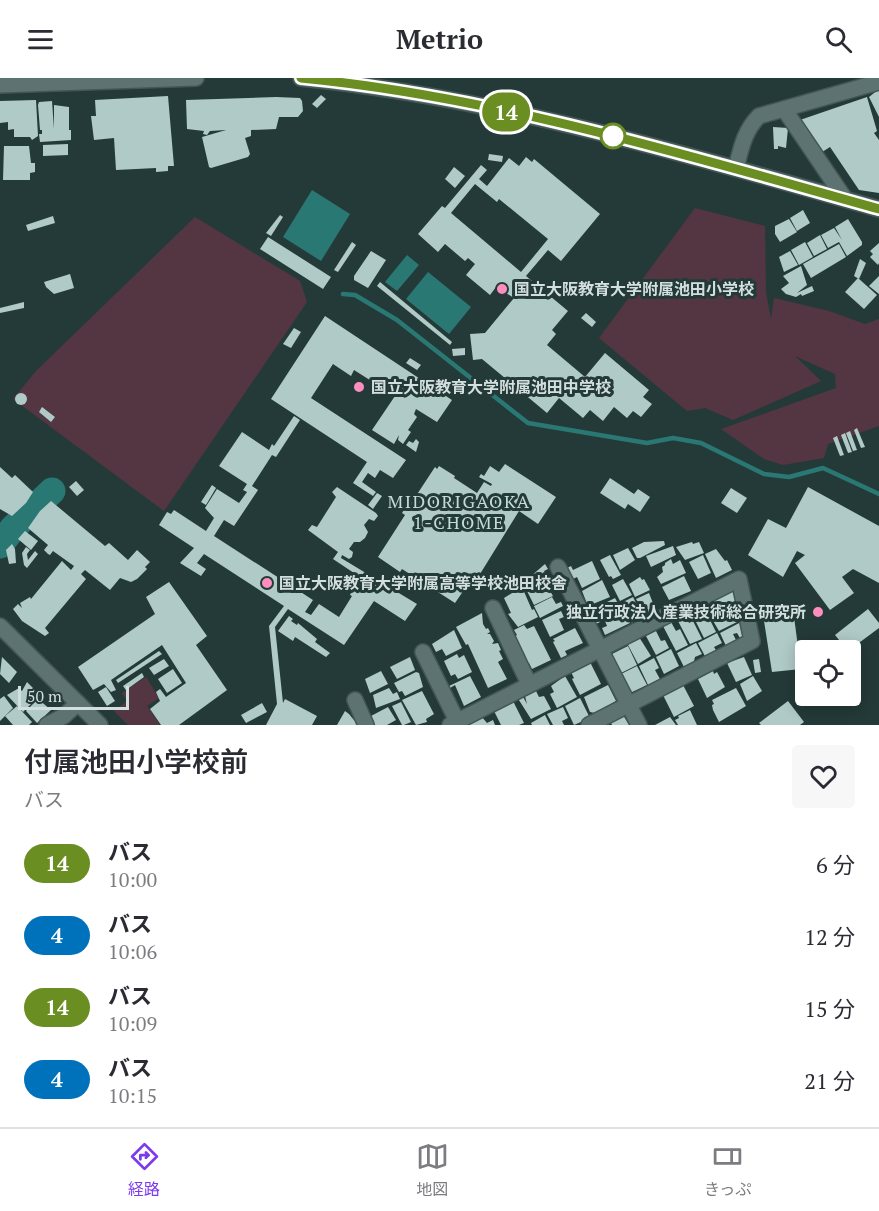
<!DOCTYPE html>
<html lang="ja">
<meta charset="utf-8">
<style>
body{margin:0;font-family:"PT Serif","Noto Sans JP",serif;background:#f7f7f7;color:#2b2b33;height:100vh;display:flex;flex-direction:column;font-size:22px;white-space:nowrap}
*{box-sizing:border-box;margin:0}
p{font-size:20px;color:#7c7c81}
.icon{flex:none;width:33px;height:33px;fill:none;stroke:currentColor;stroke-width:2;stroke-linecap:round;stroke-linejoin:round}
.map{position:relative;height:647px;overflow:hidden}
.panel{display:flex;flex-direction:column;background:#fff;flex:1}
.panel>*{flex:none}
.badge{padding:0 12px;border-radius:20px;font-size:21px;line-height:39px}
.buttons{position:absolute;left:795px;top:562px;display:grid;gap:12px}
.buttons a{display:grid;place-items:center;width:66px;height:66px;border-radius:6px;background:#fff;box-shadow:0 3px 15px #0003;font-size:30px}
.scale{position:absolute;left:18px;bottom:15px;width:111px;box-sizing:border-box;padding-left:6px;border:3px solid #d2dfde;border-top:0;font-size:16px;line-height:21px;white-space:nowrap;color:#d2dfde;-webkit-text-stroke:4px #243a38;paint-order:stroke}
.map>.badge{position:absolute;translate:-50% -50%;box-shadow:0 0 0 3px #fff}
.round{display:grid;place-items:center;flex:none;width:63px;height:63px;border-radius:6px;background:#f7f7f7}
.headline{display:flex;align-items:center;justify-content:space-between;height:102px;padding:0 24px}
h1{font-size:28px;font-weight:600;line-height:45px}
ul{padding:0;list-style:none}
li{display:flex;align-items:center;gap:18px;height:72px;padding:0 24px}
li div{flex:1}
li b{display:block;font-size:22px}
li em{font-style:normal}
li .badge{min-width:66px;font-weight:700;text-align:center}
header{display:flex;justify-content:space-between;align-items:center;height:78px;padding:0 24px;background:#fff;font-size:27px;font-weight:600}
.menu{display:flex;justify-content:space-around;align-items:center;height:84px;border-top:2px solid #e1e1e2;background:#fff;font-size:16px;color:#7c7c81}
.menu a{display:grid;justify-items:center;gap:3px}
.menu .active{color:#7c3aed}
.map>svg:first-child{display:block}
</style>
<header><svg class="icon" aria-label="menu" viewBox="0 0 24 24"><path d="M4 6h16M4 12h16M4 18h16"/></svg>Metrio<svg class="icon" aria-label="search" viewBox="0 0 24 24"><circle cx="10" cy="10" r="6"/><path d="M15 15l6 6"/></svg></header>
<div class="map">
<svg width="879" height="647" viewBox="0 0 879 647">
<rect width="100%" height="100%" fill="#243a38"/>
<g fill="#543642">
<path d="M695 130 765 148 766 214 771 241 774 220 829 233 865 246 879 241V348L828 366 824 380 783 387 764 381 721 351 836 310 835 296 795 278 821 303 733 342 705 330 687 333 599 260Z"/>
<path d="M195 139 300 203 307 224 164 433 13 321 36 293Z"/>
<path d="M146 599 159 620 147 628 160 647H128L114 633 127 623 122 615Z"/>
</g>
<g fill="#2a7874">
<path d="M312 112 350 136 321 183 283 159Z"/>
<path d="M407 177 419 187 397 213 385 204Z"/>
<path d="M428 194 471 229 449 256 406 221Z"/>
</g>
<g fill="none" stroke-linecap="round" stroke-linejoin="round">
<path stroke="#2a7874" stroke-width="4.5" d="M343 216 355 217 397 242 528 345 647 365 673 360 701 365 764 396 789 399 823 390 879 416"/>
<path stroke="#2a7874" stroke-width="27" d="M0 467 13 450 52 413"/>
</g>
<g fill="#b0cac8" fill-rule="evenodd">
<path d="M879 11V39L869 19Z"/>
<path d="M321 17 326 21 317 30 312 26Z"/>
<path d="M168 18 174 88H168V93L156 94V90L116 92 114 60 94 62 91 38H96L95 22Z"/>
<path d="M276 19 300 20 302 23 303 33 298 39H279L276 51 251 52V58L245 60 250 76 248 79 211 90 209 89 202 59 226 52 210 53 207 57 203 56 204 53 187 51 186 22Z"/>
<path d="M867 19 877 53 874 55 879 62V115L859 112 830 69 819 76 800 42Z"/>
<path d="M36 22 38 58 32 62 30 59H14V51L8 52V44L0 45V23Z"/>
<path d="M52 23 54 51V27L69 29V52H71V62L40 64 39 56H42V52H40L38 27 39 24Z"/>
<path d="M773 49 788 50 786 70 778 68V71H774Z"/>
<path d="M68 66V77L43 78V67Z"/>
<path d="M4 68H29L31 85H35V94L30 95V102H3Z"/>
<path d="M489 76 503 78 502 84 488 82Z"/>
<path d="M526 79 532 84 534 81 600 136 561 183 548 172 526 198 568 233 552 252 556 256 547 267 585 299 605 275 649 312 643 319 652 326 641 339 633 333 627 340 614 329 603 343 590 332 583 340 559 320 547 335 482 281 473 282 470 256 485 255 514 220 496 209 490 217 466 197 475 186 468 180 465 183 445 166 438 174 418 156 442 128 445 130 481 87 487 92 479 101 487 108 509 80 519 88ZM475 106 497 124 499 121 548 161 521 194 451 135Z"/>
<path d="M454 89 465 98 455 110 445 101Z"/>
<path d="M803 132 810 145 797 153 790 140Z"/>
<path d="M280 137 283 139 271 158 266 155Z"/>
<path d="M53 138 55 145 28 153 26 147Z"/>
<path d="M789 141 797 154 780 164 775 156V148Z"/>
<path d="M848 141 862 164V167L847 178 839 164 828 170 821 157 834 150 842 162 835 149Z"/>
<path d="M820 157 827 171 814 178 807 165Z"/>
<path d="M268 159 331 199 323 211 260 171Z"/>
<path d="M352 164 356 167 338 194 334 192Z"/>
<path d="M805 164 813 179 799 187 791 172Z"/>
<path d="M879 165V185L878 187 870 179 873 176 870 173Z"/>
<path d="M839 166 846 179 811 200 803 186Z"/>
<path d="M371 173 386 182 368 210 354 202V198Z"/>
<path d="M790 173 798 187 784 194 779 179Z"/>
<path d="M860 181 866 185 859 201 854 198Z"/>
<path d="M801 188 807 207 797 215 812 208 814 213 802 218 801 216 796 219 786 216 781 211 789 205 783 198Z"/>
<path d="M70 196 74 210 54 216 46 209 44 204Z"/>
<path d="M879 198V216L869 208Z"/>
<path d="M858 200 877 217 864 231 845 214Z"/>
<path d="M380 204 452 264 450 267 377 208Z"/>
<path d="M24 224V230L0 235V230Z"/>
<path d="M586 235 596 244 592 249 581 240Z"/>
<path d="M325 238 452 322 437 344 416 331 414 336 417 339 408 352 411 354 403 366 398 362 399 357 394 366 372 352 395 318 354 292 351 298 333 286 311 320 406 382 393 400 380 392 375 400 368 395 362 404 376 414 373 418 353 405 367 384 271 321Z"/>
<path d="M294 250 301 254 291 270 283 266Z"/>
<path d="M465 270V277L453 278 452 271Z"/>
<path d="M410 280 421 287 417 292 406 285Z"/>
<circle cx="21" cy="321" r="6"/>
<path d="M42 329 55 339 51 344 39 334Z"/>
<path d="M294 338 300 342 276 379 272 377 252 408 258 412 234 448 224 442 214 458 313 522 305 534 311 537 319 526 339 539 352 518 350 517 354 509 351 507 357 497 333 481 338 474 308 452 312 447 317 449 336 419 332 414 337 409 376 435 378 438 374 443 369 441 364 447 368 454 365 460 360 464H354L349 471 353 474 352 479 349 481 342 477 341 480 417 526 405 543 374 523 344 567 288 531 275 549 283 625 285 621 317 638 312 647H266L277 626 269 548 284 528 204 476 197 485 206 491 201 498 180 485 194 470 159 447 167 434 171 436 174 432 206 453 214 440 205 430 217 411 239 425 247 414 243 412 247 406 219 388 242 354 269 372 272 366 274 368Z"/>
<path d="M857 350 865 369 861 370 854 352Z"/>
<path d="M850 353 857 372 853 373 846 355Z"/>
<path d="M845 355 852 374 848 375 841 357Z"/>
<path d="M837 358 844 377 840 378 833 360Z"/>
<path d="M416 361 419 364 416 374 406 367 409 363 413 365Z"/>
<path d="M505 386 556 419 538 446 519 433 472 509 468 506 455 525 402 491 400 494 378 479 405 437 402 435 410 422 412 424 435 389 437 391 439 388 455 398 454 400 477 415 484 404 491 408 492 406 479 399 481 396 484 398 490 388 499 394Z"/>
<path d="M0 389 12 400 15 397 33 414 26 425 12 438 0 431Z"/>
<path d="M610 400 634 416 638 411 650 419 640 434 628 426 625 431 600 415Z"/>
<path d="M76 403 84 412 77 418 69 409Z"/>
<path d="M212 407 216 410 206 427 201 424Z"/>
<path d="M808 409 879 448V505L853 491 842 499 854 515 830 532 795 485 805 477 797 473 783 499 748 477 768 441 786 450Z"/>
<path d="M731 410 747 420 737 435 721 425Z"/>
<path d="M377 415 382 418 373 431 368 427Z"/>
<path d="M51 423 105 468 109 465 128 482 137 472 150 484 145 489 147 491 137 501 131 504 120 500 110 512 85 492 81 496 86 501 45 550 49 555 45 558 22 543 13 531 18 526 22 530 20 525 30 519 31 521 62 483 71 492 74 488 53 473 50 477 48 476 44 472 48 467 28 450 40 433Z"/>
<path d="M25 453 38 463 31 472 18 461Z"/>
<path d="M664 463 665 467 640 480H637L632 470 644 464Z"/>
<path d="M692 464 693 466 699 464 704 475 685 482 676 469Z"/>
<path d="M12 466 15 471 16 485 9 486 6 472Z"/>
<path d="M673 468 676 477 651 489 646 478Z"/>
<path d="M26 469 30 472 27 476 28 482 35 473 38 476 27 490 24 487 22 475Z"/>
<path d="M628 470 635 482 620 492 613 477Z"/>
<path d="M716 471 725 483 727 482 732 492 716 500 705 476Z"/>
<path d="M610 477 621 497 613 501 611 498 609 499 600 482Z"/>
<path d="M703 477 711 495 698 501 689 484Z"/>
<path d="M671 481 673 486 680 482 686 495 661 506 657 499 663 494 662 489 665 487V485Z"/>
<path d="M592 483 600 501 582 510 577 499 573 501 567 490 571 488 573 492Z"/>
<path d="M545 486 548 491 544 493 547 499 545 500 547 504 552 503 554 508 550 513 553 518 534 527 523 505Z"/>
<path d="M684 498 691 513 669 522 662 509Z"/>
<path d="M640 499 642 502 644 501 650 512 635 519 629 506Z"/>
<path d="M623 501 632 517 620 523 612 507Z"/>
<path d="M602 502 610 519 588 528 582 513Z"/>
<path d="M169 504 207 558 196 567 227 612 179 647H161L150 631 160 623 156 614 160 611 166 619 186 605 162 567 111 602 116 612 111 614 104 606 93 612 78 589 155 536 146 519Z"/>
<path d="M522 509 532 532 534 531 538 539 518 549 508 536 511 535 504 520Z"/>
<path d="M733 513 737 526 711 539 706 529 710 526 709 524Z"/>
<path d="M649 515 656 533 646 537 636 521Z"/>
<path d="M552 519 556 526 561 524 563 528 540 540 534 528Z"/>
<path d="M633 519 641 535 635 538 637 542 632 545 621 525Z"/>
<path d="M615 520 622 533 596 546 593 538 600 535 597 529Z"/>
<path d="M731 531 737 544 719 553 712 541Z"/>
<path d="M868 531 879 545V550L848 573 835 557Z"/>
<path d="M705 532 716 554 704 560 694 540Z"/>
<path d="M561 533 564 539 559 541 564 552 550 559 542 542Z"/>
<path d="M624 534 630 545 605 557 602 550 607 548 605 543Z"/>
<path d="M482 535 483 546 486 551 488 550 490 554 487 556H490L494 563 492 566 498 565 501 572 499 573 503 581 498 584 507 601 488 610 468 566 466 567 456 549Z"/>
<path d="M289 538 293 541 291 543 297 547 298 545 317 561 315 564 330 575 326 579 295 559 293 563 278 553Z"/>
<path d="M686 539 689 545 693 543 702 561 690 566 678 543Z"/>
<path d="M794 539 801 591 772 594 764 543Z"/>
<path d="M743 543 745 558 740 560 737 555 733 556 736 562 726 568 720 555Z"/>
<path d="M671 544 676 553 680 551 688 567 676 573 663 548Z"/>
<path d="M524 547 527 551 534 548 551 582 532 591 529 585 527 586 523 578 525 577 514 559 517 557 514 552Z"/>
<path d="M575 550 583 565 565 573 567 577 561 580 553 564 555 563 553 561Z"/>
<path d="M454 552 462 570 446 578 442 571 436 574 432 566Z"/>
<path d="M656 553 661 563 665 562 669 570 656 577 646 558Z"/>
<path d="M717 555 722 565 714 569 717 574 706 580 698 565Z"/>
<path d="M639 559 651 578 638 586 627 565Z"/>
<path d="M696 565 702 576 695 579 693 587 685 591 677 575Z"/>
<path d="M628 568 637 587 621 595 612 576Z"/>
<path d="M671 571 679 588 664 596 656 579Z"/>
<path d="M159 573 162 576 118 605 116 602Z"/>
<path d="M457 576 459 580 464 577 472 594 458 601 455 596 451 598 444 583Z"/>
<path d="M2 579 17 594 9 605 0 596Z"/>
<path d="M410 579 415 592 397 601 390 589Z"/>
<path d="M744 579 752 597 736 604 727 585Z"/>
<path d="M654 580 659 590 655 592 661 603 649 609 639 588Z"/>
<path d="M164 581 169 588 154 597 149 590Z"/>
<path d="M759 581 761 594 755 595 753 582Z"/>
<path d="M590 584 601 606 580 617 572 601 574 600 571 594Z"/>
<path d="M637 588 647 607 630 615 621 596Z"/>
<path d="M173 591 182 605 167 615 158 601Z"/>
<path d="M381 593 388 606 370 615 365 601Z"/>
<path d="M713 593 714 596 717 594 725 609 707 620 698 601Z"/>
<path d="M416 594 419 595 423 609 405 618 402 613 399 614 394 605Z"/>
<path d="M142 595 144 599 126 612 123 608Z"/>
<path d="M470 598 481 619 464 628 455 607 450 610 449 608Z"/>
<path d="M565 598 577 619 557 630 550 616 554 614 551 608Z"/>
<path d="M753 598 762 613 747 623 740 606Z"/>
<path d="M27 604 40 617 23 634 7 617 19 610 22 613Z"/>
<path d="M608 607 616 623 595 635 590 634 584 619Z"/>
<path d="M683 607 694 628 674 639 663 617Z"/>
<path d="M106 609 115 623 107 628 98 614Z"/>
<path d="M389 610 393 616 397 614 400 621 376 630 373 617Z"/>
<path d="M736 610 746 628 719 644 713 632 712 627 714 626 712 622Z"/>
<path d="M422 613 434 636 426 641 427 644 416 647 402 622Z"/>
<path d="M536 613 539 619 544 618 551 631 531 641 517 619 522 617 527 626 525 618Z"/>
<path d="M4 618 13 630 0 643V621Z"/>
<path d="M580 620 590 640 574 647 565 628Z"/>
<path d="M38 621 51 632 37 645 26 633Z"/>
<path d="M513 623 524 645 519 647H501L494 633Z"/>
<path d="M788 623 804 644 800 647H761L759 645Z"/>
<path d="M401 624 411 644 404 647H402L392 628Z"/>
<path d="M262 625 267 634 246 645 241 637Z"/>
<path d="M17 628 32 644 29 647H13L5 638Z"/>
<path d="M388 629 396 642 387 647H375L371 638Z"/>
<path d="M563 629 568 640 562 643 564 647H553L547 636Z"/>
<path d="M690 632 697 647H678L675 642 679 640 678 638Z"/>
<path d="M345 633 349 636 358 647H337Z"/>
<path d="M545 637 550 647H532L531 645Z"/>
<path d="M623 637 629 647H612L610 643Z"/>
<path d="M481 638 487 645 493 642 495 647H469Z"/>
<path d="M670 639 676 647H655Z"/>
</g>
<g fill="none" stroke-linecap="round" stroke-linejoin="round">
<g stroke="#435654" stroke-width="18">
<g id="minor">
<path d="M301 0C498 20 689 77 879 131"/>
<path d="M0 7 196 0"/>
<path d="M784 31 845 121"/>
<path d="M736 90C741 71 744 53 759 38L879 4"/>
<path d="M558 489 639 647"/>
<path d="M493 530 529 606"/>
<path d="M0 548 100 647"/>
<path d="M423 574 457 643"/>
<path d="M355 622 366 647"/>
<path d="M47 647 64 638 78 625"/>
<path d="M450 647 739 501 752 563 589 647"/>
</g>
</g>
<use href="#minor" stroke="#5c7371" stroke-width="15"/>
</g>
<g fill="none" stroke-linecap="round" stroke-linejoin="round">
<g stroke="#fff" stroke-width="14">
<path id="line" d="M301 0C498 19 689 78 879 131"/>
</g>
<use href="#line" stroke="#6b8e23" stroke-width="9"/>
</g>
<circle fill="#fff" stroke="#6b8e23" stroke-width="3" cx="613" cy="58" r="12"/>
<g fill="#fe8ebe" stroke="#243a38" stroke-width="2">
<circle cx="502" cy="211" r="6"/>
<circle cx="359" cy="309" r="6"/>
<circle cx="267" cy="505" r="6"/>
<circle cx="818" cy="534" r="6"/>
</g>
<g text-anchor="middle" stroke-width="6" stroke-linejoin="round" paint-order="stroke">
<g font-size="16" font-weight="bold" fill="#d2dfde" stroke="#243a38" text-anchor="start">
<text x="514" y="217">国立大阪教育大学附属池田小学校</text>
<text x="371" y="315">国立大阪教育大学附属池田中学校</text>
<text x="279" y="511">国立大阪教育大学附属高等学校池田校舎</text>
<text x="806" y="540" text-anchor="end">独立行政法人産業技術総合研究所</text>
</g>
<g font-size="18" letter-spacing="1.5" fill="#c2dcd9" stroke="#243a38">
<text x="459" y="430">MIDORIGAOKA<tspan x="459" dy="21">1-CHOME</tspan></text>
</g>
</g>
</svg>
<div class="buttons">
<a><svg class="icon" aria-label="locate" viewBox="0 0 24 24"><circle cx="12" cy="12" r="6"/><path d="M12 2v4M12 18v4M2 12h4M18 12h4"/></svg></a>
</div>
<div class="scale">50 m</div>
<b class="badge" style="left:506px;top:34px;background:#6b8e23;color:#fff">14</b>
</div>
<section class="panel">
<div class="headline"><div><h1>付属池田小学校前</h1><p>バス</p></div><a class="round"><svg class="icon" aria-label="heart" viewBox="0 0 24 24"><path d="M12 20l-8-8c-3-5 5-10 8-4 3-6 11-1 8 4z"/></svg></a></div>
<ul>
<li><span class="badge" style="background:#6b8e23;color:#fff">14</span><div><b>バス</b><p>10:00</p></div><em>6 分</em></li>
<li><span class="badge" style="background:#0072bc;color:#fff">4</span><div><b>バス</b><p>10:06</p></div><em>12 分</em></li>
<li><span class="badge" style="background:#6b8e23;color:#fff">14</span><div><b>バス</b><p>10:09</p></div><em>15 分</em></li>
<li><span class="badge" style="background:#0072bc;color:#fff">4</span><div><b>バス</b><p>10:15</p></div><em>21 分</em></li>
</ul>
</section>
<nav class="menu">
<a class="active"><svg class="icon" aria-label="directions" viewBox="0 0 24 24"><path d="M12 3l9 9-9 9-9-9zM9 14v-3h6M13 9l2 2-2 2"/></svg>経路</a>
<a><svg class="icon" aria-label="map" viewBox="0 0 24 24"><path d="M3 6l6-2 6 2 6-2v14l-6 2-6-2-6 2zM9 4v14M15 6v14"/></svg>地図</a>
<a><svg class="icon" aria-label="tickets" viewBox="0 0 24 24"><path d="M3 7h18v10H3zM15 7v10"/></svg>きっぷ</a>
</nav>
